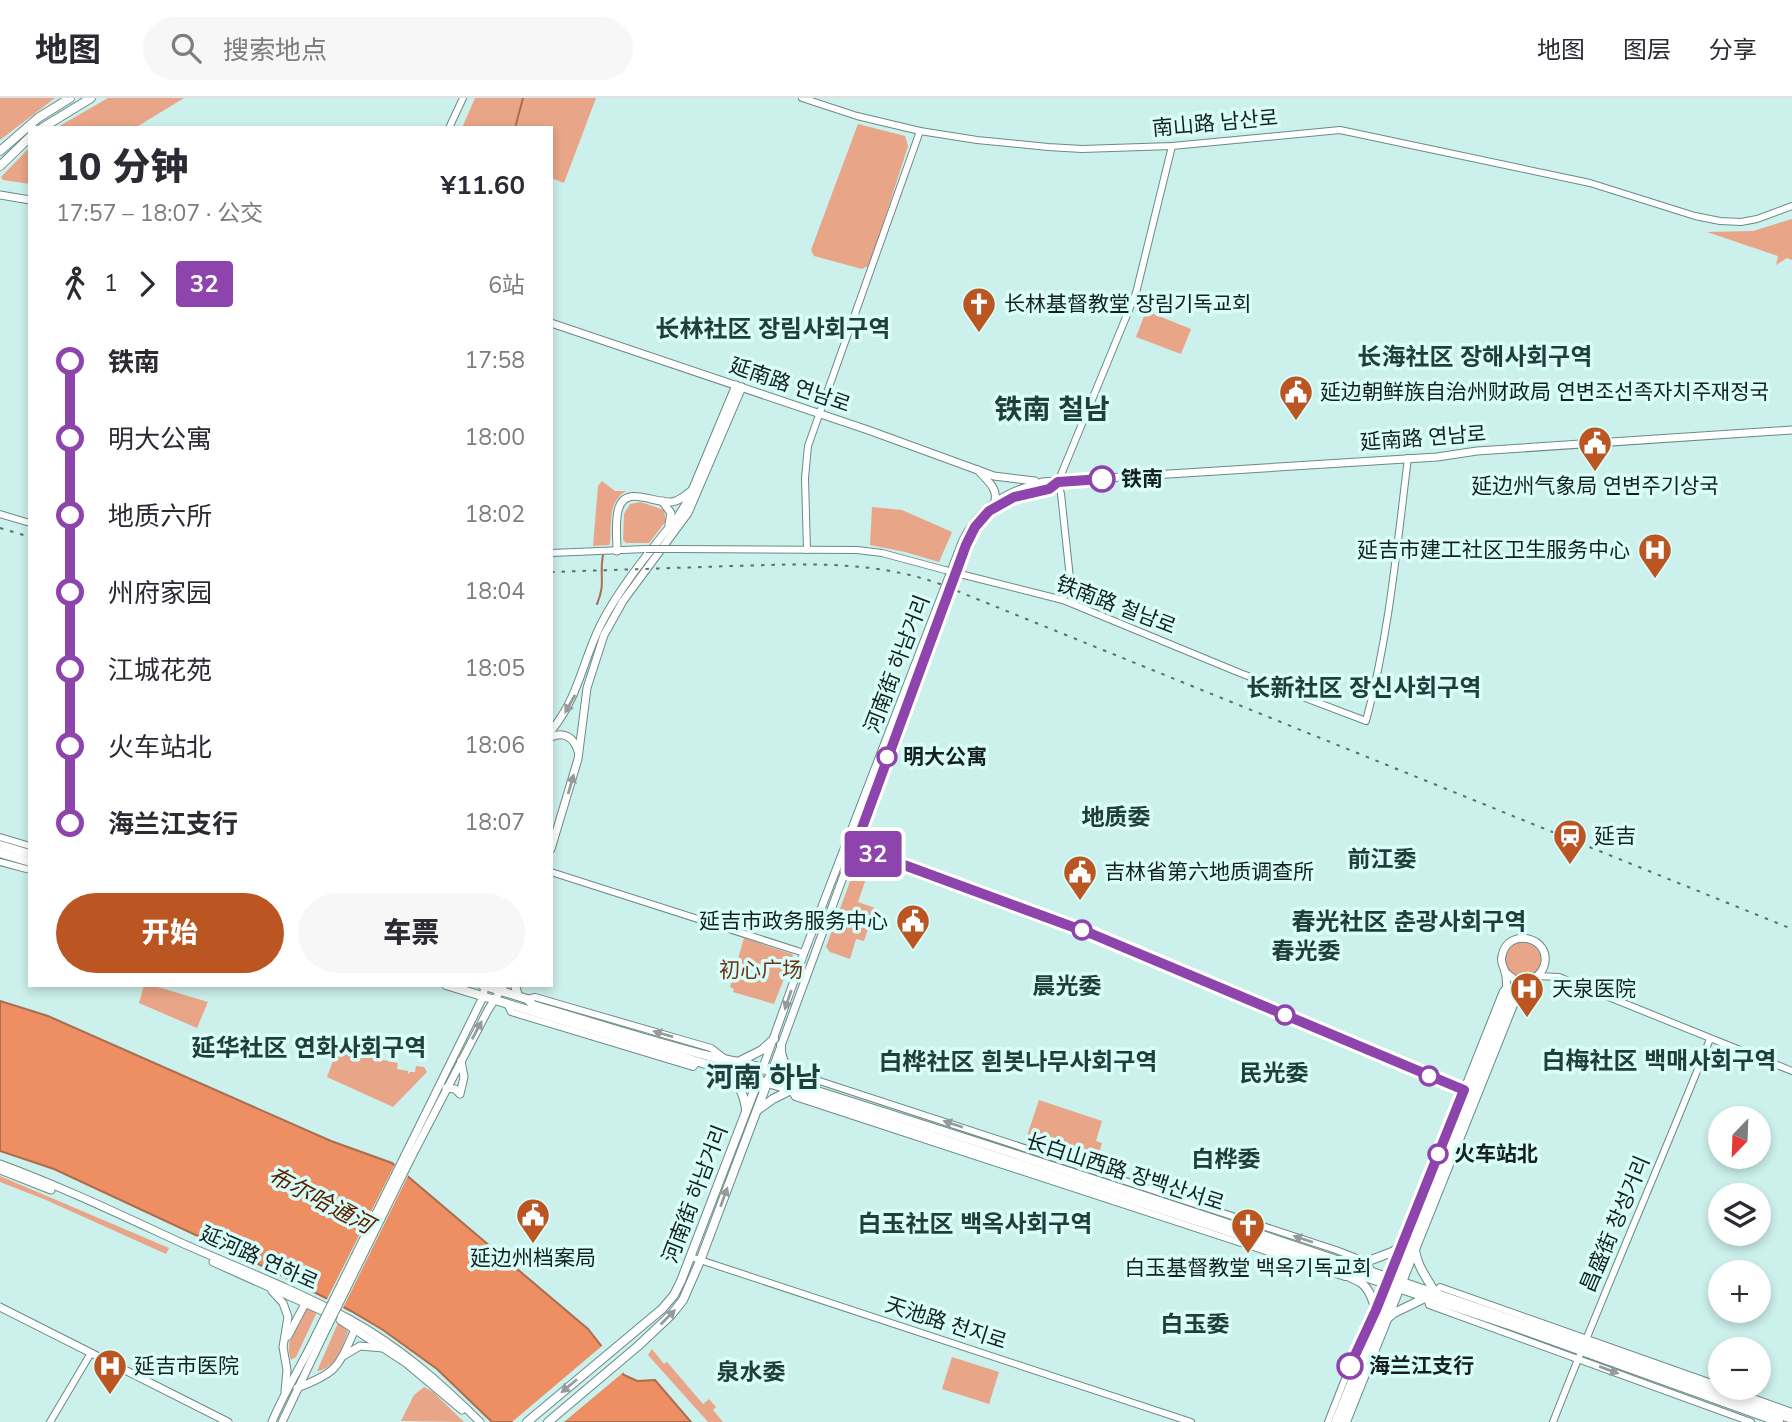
<!DOCTYPE html>
<html lang="zh">
<meta charset="utf-8">
<style>
body{margin:0;font-family:"Nunito Sans","Noto Sans SC","Noto Sans KR",sans-serif;background:#f7f7f7;color:#2b2b33;height:100vh;display:flex;flex-direction:column;font-size:26px;white-space:nowrap}
*{box-sizing:border-box;margin:0}
p{font-size:23px;color:#7c7c81}
.icon{flex:none;width:38px;height:38px;fill:none;stroke:currentColor;stroke-width:2;stroke-linecap:round;stroke-linejoin:round}
.map{position:relative;flex:1;overflow:hidden}
.side{position:absolute;left:28px;top:28px;width:525px;height:861px;display:flex;flex-direction:column;background:#fff;border-radius:0px;box-shadow:0 4px 10px #0003}
.side>*{flex:none}
.badge{padding:0 14px;border-radius:5px;font-size:24px;line-height:46px}
.needle{width:46px;rotate:203deg}
.fabs{position:absolute;left:1708px;top:1008px;display:grid;gap:14px}
.fabs a{display:grid;place-items:center;width:63px;height:63px;border-radius:50%;background:#fff;box-shadow:0 4px 10px #0003;font-size:35px}
.map>.badge{position:absolute;translate:-50% -50%;box-shadow:0 0 0 4px #fff}
.legs{display:flex;align-items:center;gap:10px;height:77px;padding:0 28px;font-size:23px}
.legs p{margin-inline-start:auto}
.overview{display:flex;align-items:center;justify-content:space-between;height:119px;padding:0 28px}
h1{font-size:38px;font-weight:800;line-height:52px}
.primary-button{display:flex;gap:14px;margin-top:auto;padding:14px 28px}
.primary-button a{flex:1;height:80px;border-radius:42px;background:#bb5623;color:#fff;font-size:28px;font-weight:800;line-height:80px;text-align:center}
.primary-button a+a{background:#f7f7f7;color:#2b2b33}
ul{padding:0 28px;list-style:none}
li{display:flex;align-items:center;gap:24px;height:77px;font-size:26px}
li i{display:grid;place-items:center;width:10px;height:100%;margin:0 9px;background:currentColor}
li i::after{content:'';width:18px;height:18px;margin:-9px;border:5px solid;border-radius:50%;background:#fff}
li p{margin-inline-start:auto}
li:first-child i{background:linear-gradient(#0000 50%,currentColor 0)}
li:last-child i{background:linear-gradient(currentColor 50%,#0000 0)}
header{display:flex;align-items:center;gap:42px;box-sizing:border-box;height:98px;padding:0 35px;background:#fff;border-bottom:2px solid #e1e1e2}
header strong{font-size:33px}
nav{display:flex;gap:38px;margin-inline-start:auto;font-size:24px}
.search{width:490px;height:63px;background:#f7f7f7;display:flex;align-items:center;gap:18px;box-sizing:border-box;padding:0 24px;border-radius:38px;color:#7c7c81;font-size:26px}
.map>svg:first-child{display:block}
</style>
<header>
<strong>地图</strong>
<div class="search"><svg class="icon" aria-label="search" viewBox="0 0 24 24"><circle cx="10" cy="10" r="6"/><path d="M15 15l6 6"/></svg>搜索地点</div>
<nav><a>地图</a><a>图层</a><a>分享</a></nav>
</header>
<div class="map">
<svg width="1792" height="1324" viewBox="0 0 1792 1324">
<rect width="100%" height="100%" fill="#ccf0ec"/>
<g fill="#e9a587">
<path d="M0 0H55L0 42Z"/>
<path d="M108 0H184L135 30H56Z"/>
<path d="M475 0H596L564 85 551 80V30H462Z"/>
<path d="M858 26 905 38 908 48 870 167 862 171 814 158 811 152Z"/>
<path d="M30 49V86L3 82 1 79Z"/>
<path d="M1792 121V162L1787 160 1776 167 1778 158 1707 134 1753 133Z"/>
<path d="M1146 213 1191 231 1181 256 1136 239Z"/>
<path d="M602 383 615 393H626C607 405 612 425 610 445L609 447 593 448 598 388Z"/>
<path d="M641 404 664 412 666 423 649 445H626L623 442 624 416 630 406Z"/>
<path d="M872 409 902 412 952 434 939 464 905 454 870 447Z"/>
<path d="M866 758 903 772 899 778 872 768 870 764 864 765V775L867 778 858 804 875 810 864 843 856 841 850 861 830 854 826 849 859 759Z"/>
<path d="M744 840 792 856 793 858 774 906 733 894 734 891 730 889Z"/>
<circle cx="1523" cy="862" r="18"/>
<path d="M144 887H151L208 904 197 930 139 905Z"/>
<path d="M339 953 398 965 397 971 408 973V976L410 974H415L416 968 424 969 427 974 393 1009 327 979 336 955Z"/>
<path d="M1039 1002 1102 1023 1096 1043 1102 1045 1097 1061 1027 1038Z"/>
<path d="M0 1078 169 1150 166 1156 46 1102 0 1084Z"/>
<path d="M307 1210 317 1214 296 1259 291 1262C284 1243 296 1227 305 1211Z"/>
<path d="M338 1225 345 1229 348 1234C341 1250 336 1271 317 1273Z"/>
<path d="M652 1251 664 1266 667 1264 703 1306 709 1301 716 1309 713 1312 723 1324H708L648 1257Z"/>
<path d="M952 1259 999 1274 989 1306 942 1291Z"/>
<path d="M424 1289 433 1294 464 1324 401 1323 414 1297Z"/>
</g>
<path fill="#ed8e63" stroke="#ac6d4f" stroke-width="2" d="M0 903 48 918 331 1043 392 1065 588 1231 624 1277 637 1283 655 1282 691 1324H492L437 1271 383 1232 351 1213 275 1174 54 1071 0 1053Z"/>
<g fill="#ccf0ec">
<path d="M396 1064 409 1076 342 1212 326 1203Z"/>
<path d="M603 1247 625 1273 564 1324H512Z"/>
</g>
<g fill="none" stroke-linecap="round" stroke-linejoin="round">
<g stroke="#ac6d4f" stroke-width="2">
<path d="M515 30 523 0"/>
<path d="M597 506C606 485 599 478 603 457"/>
</g>
<g stroke="#6a8b87" stroke-width="8">
<g id="tertiary">
<path d="M802 0 857 18 920 33 977 42 1048 49 1082 51 1172 48 1340 32 1590 85 1695 118 1720 123 1741 124 1757 121 1792 108"/>
<path d="M449 30 463 0"/>
<path d="M0 416 30 425"/>
<path d="M673 451 857 452 882 455 945 472"/>
<path d="M807 452 805 380 808 348 920 33"/>
<path d="M551 455 646 451"/>
<path d="M964 477 1063 502 1240 575 1366 623C1389 538 1397 448 1408 360"/>
<path d="M1063 502 1070 480 1061 396 1058 384 1136 195 1172 48"/>
<path d="M0 739 30 748"/>
<path d="M850 747 1092 836 1469 994"/>
<path d="M0 764 30 772"/>
<path d="M551 774 804 855"/>
<path d="M1537 878 1559 879 1792 973"/>
<path d="M527 901 535 899 711 950 724 960"/>
<path d="M507 906 511 914 693 969 698 963"/>
<path d="M795 975 1336 1152 1367 1164 1371 1172"/>
<path d="M791 992 795 999 1345 1179"/>
<path d="M691 1159 1191 1324"/>
<path d="M1435 1194 1440 1189 1720 1288"/>
<path d="M1427 1199 1429 1207 1751 1324"/>
<path d="M1725 1290 1792 1314"/>
<path d="M50 1324 91 1255"/>
<path d="M1328 1324 1350 1268 1376 1212 1503 893 1507 889"/>
<path d="M1347 1324 1520 892"/>
<path d="M1553 1324C1603 1196 1659 1069 1710 941"/>
</g>
</g>
<g stroke="#6a8b87" stroke-width="9">
<g id="secondary">
<path d="M0 97 30 102"/>
<path d="M551 225 868 332 994 378 1035 383"/>
<path d="M978 372C985 381 998 389 995 403"/>
<path d="M662 403 671 415 669 426"/>
<path d="M986 416 1014 399 1049 391 1057 385"/>
<path d="M617 453C617 441 615 426 618 413 624 385 654 406 672 404 679 403 685 398 691 393"/>
<path d="M551 633C579 599 582 564 601 526 621 487 652 451 679 417L688 402 736 287"/>
<path d="M551 639C565 633 574 640 578 653"/>
<path d="M551 751 578 661 587 590 604 537 623 503 688 415 742 289"/>
<path d="M1505 874 1515 882 1526 883"/>
<path d="M762 972 804 855 963 442C981 408 1006 394 1042 384L1437 359 1477 353 1792 332"/>
<path d="M771 975 921 567"/>
<path d="M446 990 455 991 460 996 464 979 461 963"/>
<path d="M405 1057 483 899 485 887"/>
<path d="M411 1060 488 912 504 887"/>
<path d="M0 1066C63 1089 125 1119 186 1147 241 1171 298 1193 351 1222 400 1249 441 1285 480 1324"/>
<path d="M0 1072 51 1092"/>
<path d="M213 1164 329 1216"/>
<path d="M272 1193 283 1205 288 1219 283 1249 287 1272 285 1293"/>
<path d="M0 1209 228 1324"/>
<path d="M340 1222 406 1265 462 1312"/>
<path d="M288 1238 307 1202"/>
<path d="M345 1257 360 1248 383 1250"/>
<path d="M297 1290C339 1274 338 1269 356 1229"/>
<path d="M272 1324C284 1294 302 1267 316 1237"/>
<path d="M282 1324 322 1240"/>
<path d="M1335 1324 1506 901C1507 892 1507 882 1505 873 1503 868 1500 864 1502 858 1507 828 1553 839 1544 868 1540 882 1520 885 1510 902L1341 1324"/>
</g>
</g>
<g stroke="#6a8b87" stroke-width="10">
<g id="primary">
<path d="M42 30 91 0"/>
<path d="M0 53 38 20 70 0"/>
<path d="M0 68 30 39"/>
<path d="M0 747 30 756"/>
<path d="M0 755 30 764"/>
<path d="M446 887 791 992 1215 1129 1512 1228 1779 1324"/>
<path d="M482 887 527 901 533 907C592 924 650 943 709 958 727 963 767 966 779 981 1119 1088 1458 1199 1792 1321"/>
<path d="M515 887 518 898"/>
<path d="M781 947C779 967 795 976 808 988"/>
<path d="M738 964 762 952 774 941"/>
<path d="M726 975C738 983 744 997 746 1011"/>
<path d="M759 1011 773 1001 791 992"/>
<path d="M1414 1143C1415 1165 1424 1176 1435 1194"/>
<path d="M1358 1167 1392 1154 1409 1143"/>
<path d="M1340 1173C1347 1179 1353 1180 1360 1184 1371 1191 1375 1209 1378 1220"/>
<path d="M1382 1225 1394 1215 1427 1199"/>
<path d="M527 1324 662 1211 674 1197 681 1183 759 980"/>
<path d="M548 1324 638 1248 672 1216 683 1202 700 1163 769 980"/>
</g>
</g>
<use href="#tertiary" stroke="#fff" stroke-width="6"/>
<use href="#secondary" stroke="#fff" stroke-width="7"/>
<use href="#primary" stroke="#fff" stroke-width="8"/>
<g stroke="#596f6d" stroke-width="2" stroke-dasharray="3.5 7" stroke-linecap="butt">
<path d="M0 430 30 439"/>
<path d="M551 474C612 472 673 470 733 468 804 466 873 462 940 486L1792 831"/>
</g>
<g stroke="#6a8b87" stroke-width="8" stroke-linecap="butt">
<g id="tertiary-bridge">
<path d="M646 451H673"/>
<path d="M945 472 964 477"/>
</g>
</g>
<g stroke="#6a8b87" stroke-width="9" stroke-linecap="butt">
<g id="secondary-bridge">
<path d="M316 1237 405 1057"/>
<path d="M322 1240 411 1060"/>
</g>
</g>
<use href="#tertiary-bridge" stroke="#fff" stroke-width="6"/>
<use href="#secondary-bridge" stroke="#fff" stroke-width="7"/>
</g>
<defs><path id="oneway-solid" d="M-6-.8H1V-3.2L6.5 0L1 3.2V.8H-6Z" transform="scale(1.75)"/></defs>
<g fill="#959b9b">
<use href="#oneway-solid" transform="translate(570 606) rotate(119)"/>
<use href="#oneway-solid" transform="translate(571 686) rotate(-74)"/>
<use href="#oneway-solid" transform="translate(788 902) rotate(109)"/>
<use href="#oneway-solid" transform="translate(477 932) rotate(-62)"/>
<use href="#oneway-solid" transform="translate(663 936) rotate(-164)"/>
<use href="#oneway-solid" transform="translate(953 1026) rotate(-162)"/>
<use href="#oneway-solid" transform="translate(724 1099) rotate(-70)"/>
<use href="#oneway-solid" transform="translate(1303 1141) rotate(-162)"/>
<use href="#oneway-solid" transform="translate(668 1219) rotate(-45)"/>
<use href="#oneway-solid" transform="translate(1609 1272) rotate(20)"/>
<use href="#oneway-solid" transform="translate(569 1288) rotate(140)"/>
</g>
<g fill="none" stroke-linecap="round" stroke-linejoin="round">
<g stroke="#fff" stroke-width="16">
<path id="line-1" d="M1102 381 1058 384 1049 391 1014 399 989 413 975 429 966 447 855 749 1092 836 1464 992 1376 1212 1350 1268"/>
</g>
<use href="#line-1" stroke="#8e44ad" stroke-width="10"/>
</g>
<defs>
<g id="church-pin" transform="scale(1.75)"><path d="M0 17L-7.5 6A9.5 9.5 0 1 1 7.5 6Z" fill="#bb5623" stroke="#d9fdf9"/><path d="M-1.2-6h2.4v3.5h3.3v2.4h-3.3V6h-2.4V-.1h-3.3v-2.4h3.3Z" fill="#fff"/></g>
<g id="civic-pin" transform="scale(1.75)"><path d="M0 17L-7.5 6A9.5 9.5 0 1 1 7.5 6Z" fill="#bb5623" stroke="#d9fdf9"/><path d="M-.6-6.5H3V-4.5H.6V-3L4-1V1h2V6H-6V1h2V-1L-.6-3ZM-1.2 2.5V6h2.4V2.5Z" fill="#fff"/></g>
<g id="hospital-pin" transform="scale(1.75)"><path d="M0 17L-7.5 6A9.5 9.5 0 1 1 7.5 6Z" fill="#bb5623" stroke="#d9fdf9"/><path d="M-5-5h3v3.5h4V-5h3V5h-3V1.5h-4V5h-3Z" fill="#fff"/></g>
<g id="station-pin" transform="scale(1.75)"><path d="M0 17L-7.5 6A9.5 9.5 0 1 1 7.5 6Z" fill="#bb5623" stroke="#d9fdf9"/><path d="M-3-6H3Q5-6 5-4V2Q5 4 3 4L4.5 6H3L1.5 4h-3L-3 6H-4.5L-3 4Q-5 4-5 2V-4Q-5-6-3-6ZM-3.5-4v3h7v-3ZM-3.5 1v1.5H-2V1ZM2 1v1.5H3.5V1Z" fill="#fff"/></g>
</defs>
<g fill-rule="evenodd">
<use href="#church-pin" x="979" y="206"/>
<use href="#civic-pin" x="1296" y="294"/>
<use href="#civic-pin" x="1595" y="345"/>
<use href="#hospital-pin" x="1655" y="452"/>
<use href="#station-pin" x="1570" y="738"/>
<use href="#civic-pin" x="1080" y="774"/>
<use href="#civic-pin" x="913" y="823"/>
<use href="#hospital-pin" x="1527" y="891"/>
<use href="#civic-pin" x="533" y="1117"/>
<use href="#church-pin" x="1248" y="1127"/>
<use href="#hospital-pin" x="110" y="1268"/>
</g>
<g fill="#fff" stroke="#8e44ad" stroke-width="3.5">
<circle cx="1102" cy="381" r="12"/>
<circle cx="887" cy="659" r="9"/>
<circle cx="1082" cy="832" r="9"/>
<circle cx="1285" cy="917" r="9"/>
<circle cx="1429" cy="978" r="9"/>
<circle cx="1438" cy="1056" r="9"/>
<circle cx="1350" cy="1268" r="12"/>
</g>
<g text-anchor="middle" stroke-width="7" stroke-linejoin="round" paint-order="stroke">
<g font-size="21" fill="#142120" stroke="#d9fdf9">
<text transform="translate(1215 25) rotate(-5)" y="7">南山路 남산로</text>
<text transform="translate(790 287) rotate(19)" y="7">延南路 연남로</text>
<text transform="translate(1423 340) rotate(-4)" y="7">延南路 연남로</text>
<text transform="translate(1116 507) rotate(21)" y="7">铁南路 철남로</text>
<text transform="translate(897 566) rotate(-69)" y="7">河南街 하남거리</text>
<text transform="translate(1125 1074) rotate(18)" y="7">长白山西路 장백산서로</text>
<text transform="translate(695 1096) rotate(-69)" y="7">河南街 하남거리</text>
<text transform="translate(1615 1126) rotate(-67)" y="7">昌盛街 창성거리</text>
<text transform="translate(259 1160) rotate(24)" y="7">延河路 연하로</text>
<text transform="translate(946 1225) rotate(18)" y="7">天池路 천지로</text>
</g>
<g font-size="21" fill="#142120" stroke="#d9fdf9" text-anchor="start">
<text x="1004" y="213">长林基督教堂 장림기독교회</text>
<text x="1320" y="301">延边朝鲜族自治州财政局 연변조선족자치주재정국</text>
<text x="1595" y="395" text-anchor="middle">延边州气象局 연변주기상국</text>
<text x="1630" y="459" text-anchor="end">延吉市建工社区卫生服务中心</text>
<text x="1594" y="745">延吉</text>
<text x="1104" y="781">吉林省第六地质调查所</text>
<text x="888" y="830" text-anchor="end">延吉市政务服务中心</text>
<text x="1552" y="898">天泉医院</text>
<text x="533" y="1167" text-anchor="middle">延边州档案局</text>
<text x="1248" y="1177" text-anchor="middle">白玉基督教堂 백옥기독교회</text>
<text x="134" y="1275">延吉市医院</text>
</g>
<g font-size="21" font-weight="bold" fill="#142120" stroke="#d9fdf9" text-anchor="start">
<text x="1121" y="388">铁南</text>
<text x="903" y="666">明大公寓</text>
<text x="1454" y="1063">火车站北</text>
<text x="1369" y="1275">海兰江支行</text>
</g>
<g font-size="21" fill="#6e3213" stroke="#d9fdf9">
<text x="761" y="879">初心广场</text>
</g>
<g font-size="23" font-weight="bold" fill="#203f3c" stroke="#d9fdf9">
<text x="1116" y="727">地质委</text>
<text x="1382" y="769">前江委</text>
<text x="1306" y="861">春光委</text>
<text x="1067" y="896">晨光委</text>
<text x="1274" y="983">民光委</text>
<text x="1226" y="1069">白桦委</text>
<text x="1195" y="1234">白玉委</text>
<text x="751" y="1282">泉水委</text>
</g>
<g font-size="23" font-style="italic" fill="#5c2100" stroke="#d9fdf9">
<text transform="translate(321 1102) rotate(28)" y="8">布尔哈通河</text>
</g>
<g font-size="24" font-weight="bold" fill="#203f3c" stroke="#d9fdf9">
<text x="773" y="239">长林社区 장림사회구역</text>
<text x="1475" y="267">长海社区 장해사회구역</text>
<text x="1364" y="598">长新社区 장신사회구역</text>
<text x="1409" y="832">春光社区 춘광사회구역</text>
<text x="309" y="958">延华社区 연화사회구역</text>
<text x="1659" y="971">白梅社区 백매사회구역</text>
<text x="1018" y="972">白桦社区 흰봇나무사회구역</text>
<text x="975" y="1134">白玉社区 백옥사회구역</text>
</g>
<g font-size="28" font-weight="bold" fill="#203f3c" stroke="#d9fdf9">
<text x="1052" y="321">铁南 철남</text>
<text x="763" y="989">河南 하남</text>
</g>
</g>
</svg>
<div class="fabs">
<a><svg class="needle" viewBox="-14 -14 28 28"><path d="M0-13l5 13h-10z" fill="#e53935"/><path d="M0 13l5-13h-10z" fill="#7c7c81"/></svg></a>
<a><svg class="icon" aria-label="layers" viewBox="0 0 24 24"><path d="M12 4l9 5-9 5-9-5zM3 14l9 5 9-5"/></svg></a>
<a>+</a>
<a>−</a>
</div>
<b class="badge" style="left:873px;top:756px;background:#8e44ad;color:#fff">32</b>
<section class="side">
<div class="overview"><div><h1>10 分钟</h1><p>17:57 – 18:07 · 公交</p></div><b>¥11.60</b></div>
<div class="legs"><svg class="icon" aria-label="walk" viewBox="0 0 24 24"><circle cx="13" cy="4" r="2"/><path d="M13 8l-2 6 4 7M11 14l-3 7M7 12l3-4h3l4 4"/></svg>1<svg class="icon" aria-label="forward" viewBox="0 0 24 24"><path d="M9 5l7 7-7 7"/></svg><b class="badge" style="background:#8e44ad;color:#fff">32</b><p>6站</p></div>
<ul>
<li><i style="color:#8e44ad"></i><b>铁南</b><p>17:58</p></li>
<li><i style="color:#8e44ad"></i><span>明大公寓</span><p>18:00</p></li>
<li><i style="color:#8e44ad"></i><span>地质六所</span><p>18:02</p></li>
<li><i style="color:#8e44ad"></i><span>州府家园</span><p>18:04</p></li>
<li><i style="color:#8e44ad"></i><span>江城花苑</span><p>18:05</p></li>
<li><i style="color:#8e44ad"></i><span>火车站北</span><p>18:06</p></li>
<li><i style="color:#8e44ad"></i><b>海兰江支行</b><p>18:07</p></li>
</ul>
<div class="primary-button"><a>开始</a><a>车票</a></div>
</section>
</div>
